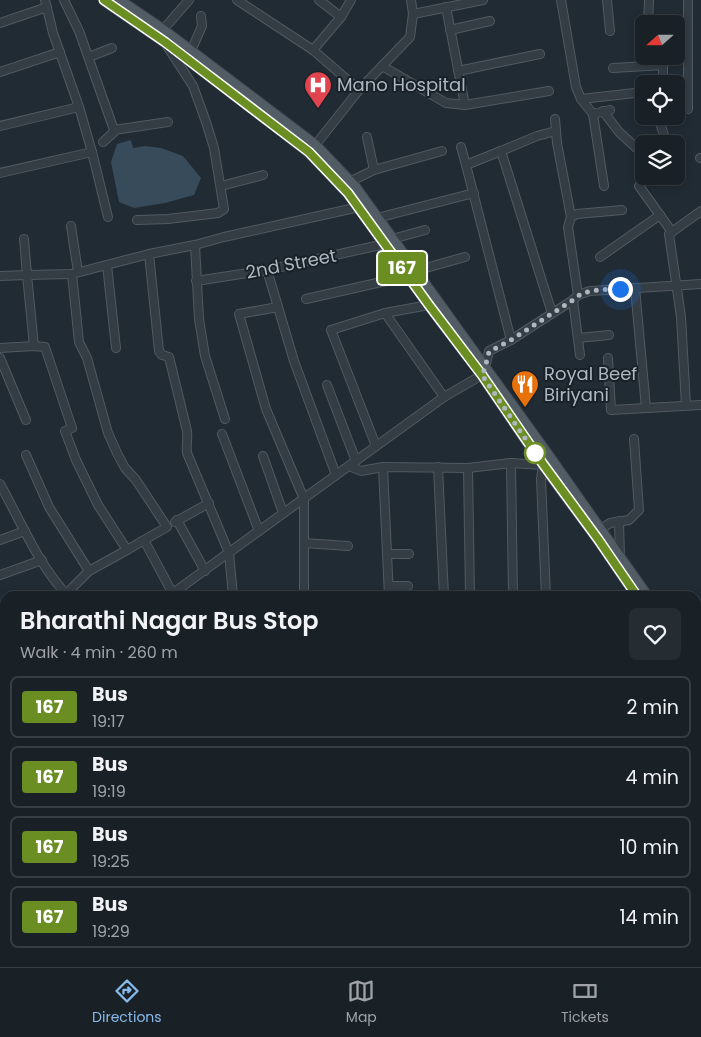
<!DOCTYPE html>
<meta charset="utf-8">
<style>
body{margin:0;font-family:Poppins,sans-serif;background:#262d32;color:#f1f3f6;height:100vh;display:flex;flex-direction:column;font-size:19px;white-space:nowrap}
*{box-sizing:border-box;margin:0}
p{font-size:16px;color:#9fa3a7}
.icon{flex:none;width:28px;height:28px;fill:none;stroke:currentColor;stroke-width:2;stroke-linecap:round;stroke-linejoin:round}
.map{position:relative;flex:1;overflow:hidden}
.drawer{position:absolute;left:0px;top:591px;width:701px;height:376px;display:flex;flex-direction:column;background:#192026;border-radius:15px 15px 0 0;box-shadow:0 2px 8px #0003,0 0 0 1px #373e43}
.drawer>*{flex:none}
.badge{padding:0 10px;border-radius:4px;font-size:18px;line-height:32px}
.needle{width:32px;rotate:249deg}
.buttons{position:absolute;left:635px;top:15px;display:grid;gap:10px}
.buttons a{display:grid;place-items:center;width:50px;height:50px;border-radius:8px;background:#192026;box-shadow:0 2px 8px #0003,0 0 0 1px #373e43;font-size:25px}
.you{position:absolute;width:25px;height:25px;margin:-12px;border:4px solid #fff;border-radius:50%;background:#1a73e8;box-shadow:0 0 0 8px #1a73e833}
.map>.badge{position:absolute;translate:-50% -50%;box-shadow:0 0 0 2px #fff}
.round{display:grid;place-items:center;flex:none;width:52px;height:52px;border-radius:8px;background:#262d32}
.summary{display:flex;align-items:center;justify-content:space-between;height:85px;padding:0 20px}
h1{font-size:24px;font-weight:600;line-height:38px}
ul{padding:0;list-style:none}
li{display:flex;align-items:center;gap:15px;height:62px;margin:0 10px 8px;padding:0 10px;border:2px solid #373e43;border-radius:8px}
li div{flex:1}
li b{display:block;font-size:19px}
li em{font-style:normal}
li .badge{min-width:55px;font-weight:700;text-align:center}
.menu{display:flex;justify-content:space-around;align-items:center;height:70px;border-top:1px solid #373e43;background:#192026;font-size:14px;color:#9fa3a7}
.menu a{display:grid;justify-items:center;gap:2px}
.menu .on{color:#88bbeb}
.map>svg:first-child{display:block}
</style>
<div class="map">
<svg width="701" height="967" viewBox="0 0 701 967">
<rect width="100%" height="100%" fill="#212b33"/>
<path fill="#384b5a" d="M131 140 133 148 145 146 161 148 183 156 201 178 194 195 165 203 134 208 119 202 111 162 117 144Z"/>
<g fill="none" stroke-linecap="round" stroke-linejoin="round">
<g stroke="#515a62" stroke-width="10">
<g id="minor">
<path d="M64 0 79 31 114 130V132L103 142"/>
<path d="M237 0 313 50 359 90"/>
<path d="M319 0 341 17"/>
<path d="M561 0 576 87 581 99 593 114 610 110"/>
<path d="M607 0 610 31"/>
<path d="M446 7 465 105 549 91"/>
<path d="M413 14 483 0"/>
<path d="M0 23 47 7"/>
<path d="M648 24 649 0"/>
<path d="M450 30 490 21"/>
<path d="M161 32 189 0"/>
<path d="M313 50 341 17 351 0"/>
<path d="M191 51 202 26 201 16"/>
<path d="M89 57 112 48"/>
<path d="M382 66 446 103 465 105"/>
<path d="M613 68 663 65V84"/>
<path d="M458 71 540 54"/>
<path d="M0 72 60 52"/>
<path d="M581 99 644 92"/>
<path d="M688 109V0"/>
<path d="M603 111 619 132 644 155"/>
<path d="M593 114 604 186"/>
<path d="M661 116V126L667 144"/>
<path d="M555 119 557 143 571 217"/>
<path d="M0 126 79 107"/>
<path d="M114 130 168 122"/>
<path d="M367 137 374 170"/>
<path d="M461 147 466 165"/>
<path d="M313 148 359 90 410 37 413 14 411 0"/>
<path d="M501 151 537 136 556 131"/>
<path d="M92 152 108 217"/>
<path d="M700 158H701"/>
<path d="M0 173 92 152 79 107 53 33 45 0"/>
<path d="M647 176 639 186 672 232"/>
<path d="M349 182 374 170 442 151"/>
<path d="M221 186 263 175"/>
<path d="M377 218 474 193"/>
<path d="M137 220 168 219 218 213 224 209 214 148 206 122 193 86 167 46"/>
<path d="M71 226 78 272"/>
<path d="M392 239 425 230"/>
<path d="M195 245 199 319 205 356 225 419"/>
<path d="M149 254 159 351 162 355 169 357 187 431C188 439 186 446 187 453L229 553 233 596"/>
<path d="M600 257 660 215"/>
<path d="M107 265 116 348"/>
<path d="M267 270 294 361 336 475"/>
<path d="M415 271 465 257"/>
<path d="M72 274 79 342 87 358 108 433 117 453 125 468 136 480 167 527 144 540"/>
<path d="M0 276 27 275 24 239"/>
<path d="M196 281 267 270 385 244"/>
<path d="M635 288 646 408"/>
<path d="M578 295 568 227 571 217 577 214 622 210"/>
<path d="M306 299 408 276"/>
<path d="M573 300 580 355"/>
<path d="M278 307 239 314 266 409 304 499V596"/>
<path d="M385 313 444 397"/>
<path d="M578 338 609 335"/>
<path d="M511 340 466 165 501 151 552 313"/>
<path d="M34 346 27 275 72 274 149 254 195 245 224 237 359 207"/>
<path d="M0 348 34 346 45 347 72 428 65 431 76 460 98 505 127 550 144 540 173 594V596"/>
<path d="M0 358 26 420"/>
<path d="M608 358 611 410 701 405"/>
<path d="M327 385 356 461"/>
<path d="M686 405 681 317 669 234 701 211"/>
<path d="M222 434 259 531"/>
<path d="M376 446 331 330 385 313 429 305"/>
<path d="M26 455 49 507 89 571 127 550"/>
<path d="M263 456 283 513"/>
<path d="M511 463 513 596"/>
<path d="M543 465 541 479 546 596"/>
<path d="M349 466 361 471 383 467 468 468 511 463 543 465 545 463"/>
<path d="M383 467 389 596"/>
<path d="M438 467 444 596"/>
<path d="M468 468 470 596"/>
<path d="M0 484C21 522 38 564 67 595"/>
<path d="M177 520 205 571"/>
<path d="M619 521 620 558"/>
<path d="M175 522 209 503"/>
<path d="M601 529 610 523 629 520 639 510 634 439"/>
<path d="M0 540 25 531"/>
<path d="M304 543 348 546"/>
<path d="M388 554H409"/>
<path d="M0 575 42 560"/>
<path d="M389 586H408"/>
<path d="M66 596 72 588 89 571"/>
<path d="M169 596 444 397 482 375 485 368 489 351 511 340 573 300 578 295 590 291 701 284"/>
<path d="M0 624 5 622"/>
<path d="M0 707 5 705"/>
<path d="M0 724 5 737"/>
<path d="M0 757 5 755"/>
<path d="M0 811 5 809"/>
<path d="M0 850 5 849"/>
<path d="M0 887 5 886"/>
<path d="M696 900 701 901"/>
<path d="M0 933 5 932"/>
<path d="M237 962 238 967"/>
<path d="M337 967 338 962"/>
<path d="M465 967 466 962"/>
</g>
</g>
<g stroke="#404850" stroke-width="12">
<g id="major">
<path d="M104 0 165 42 309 152 348 193 429 305 482 375 543 465 598 539 637 596"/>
<path d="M119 0 163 30 315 145 355 187 550 458 647 596"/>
<path d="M696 668 701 675"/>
<path d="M696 682 701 689"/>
</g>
</g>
<use href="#minor" stroke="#343c44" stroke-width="8"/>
<use href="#major" stroke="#525c64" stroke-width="10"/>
</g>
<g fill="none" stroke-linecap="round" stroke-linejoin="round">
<g stroke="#fff" stroke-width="11">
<path id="line" d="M104 0 165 42 309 152 348 193 429 305 482 375 543 464 598 539 637 596"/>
</g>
<use href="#line" stroke="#6b8e23" stroke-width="8"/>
<path stroke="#aeb7c1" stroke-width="5" stroke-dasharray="0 9" d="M535 453 482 375 485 368 489 352 511 340 573 300C585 288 604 290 620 289"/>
</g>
<defs>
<g id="hospital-pin" transform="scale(1.4375)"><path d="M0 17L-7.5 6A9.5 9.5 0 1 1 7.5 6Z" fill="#e0444e" stroke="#192128"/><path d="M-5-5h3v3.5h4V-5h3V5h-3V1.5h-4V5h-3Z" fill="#fff"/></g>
<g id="restaurant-pin" transform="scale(1.4375)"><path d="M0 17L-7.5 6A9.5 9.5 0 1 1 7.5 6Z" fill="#e8710a" stroke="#192128"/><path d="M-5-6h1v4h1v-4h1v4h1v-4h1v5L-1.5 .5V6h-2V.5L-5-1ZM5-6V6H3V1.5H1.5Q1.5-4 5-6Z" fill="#fff"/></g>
</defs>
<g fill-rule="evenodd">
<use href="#hospital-pin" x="318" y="85"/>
<use href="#restaurant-pin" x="525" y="384"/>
</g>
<circle fill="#fff" stroke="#6b8e23" stroke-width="2.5" cx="535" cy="453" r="10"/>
<g text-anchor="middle" stroke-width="4" stroke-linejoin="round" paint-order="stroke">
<g font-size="18" fill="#aeb7c1" stroke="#192128" text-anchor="start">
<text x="337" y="91">Mano Hospital</text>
<text x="544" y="380">Royal Beef<tspan x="544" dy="21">Biriyani</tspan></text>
</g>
<g font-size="18" fill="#aeb7c1" stroke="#192128">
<text transform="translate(291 264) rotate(-11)" y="6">2nd Street</text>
</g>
</g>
</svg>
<div class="buttons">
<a><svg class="needle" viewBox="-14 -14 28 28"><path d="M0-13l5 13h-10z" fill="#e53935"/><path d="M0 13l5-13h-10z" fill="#9fa3a7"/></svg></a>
<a><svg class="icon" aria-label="locate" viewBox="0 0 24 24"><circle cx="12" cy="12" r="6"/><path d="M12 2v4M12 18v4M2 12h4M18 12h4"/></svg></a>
<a><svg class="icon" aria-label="layers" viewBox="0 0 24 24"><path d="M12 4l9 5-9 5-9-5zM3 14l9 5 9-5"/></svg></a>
</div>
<div class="you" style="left:620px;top:289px"></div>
<b class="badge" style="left:402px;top:268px;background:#6b8e23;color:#fff">167</b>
<section class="drawer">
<div class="summary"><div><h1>Bharathi Nagar Bus Stop</h1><p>Walk · 4 min · 260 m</p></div><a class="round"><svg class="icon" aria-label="heart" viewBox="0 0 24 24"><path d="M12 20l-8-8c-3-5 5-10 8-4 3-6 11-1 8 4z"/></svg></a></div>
<ul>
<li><span class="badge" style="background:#6b8e23;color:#fff">167</span><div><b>Bus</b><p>19:17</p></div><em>2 min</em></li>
<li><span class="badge" style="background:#6b8e23;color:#fff">167</span><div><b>Bus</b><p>19:19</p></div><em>4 min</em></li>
<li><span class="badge" style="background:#6b8e23;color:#fff">167</span><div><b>Bus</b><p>19:25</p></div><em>10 min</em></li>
<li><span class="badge" style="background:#6b8e23;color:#fff">167</span><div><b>Bus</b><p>19:29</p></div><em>14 min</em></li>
</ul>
</section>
</div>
<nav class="menu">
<a class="on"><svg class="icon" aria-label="directions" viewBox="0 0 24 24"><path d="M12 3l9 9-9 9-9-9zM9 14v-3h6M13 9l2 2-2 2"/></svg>Directions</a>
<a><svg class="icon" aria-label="map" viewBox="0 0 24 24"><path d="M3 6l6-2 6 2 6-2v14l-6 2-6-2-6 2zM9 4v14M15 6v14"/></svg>Map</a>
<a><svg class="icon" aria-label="tickets" viewBox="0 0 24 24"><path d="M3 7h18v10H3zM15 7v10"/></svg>Tickets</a>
</nav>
